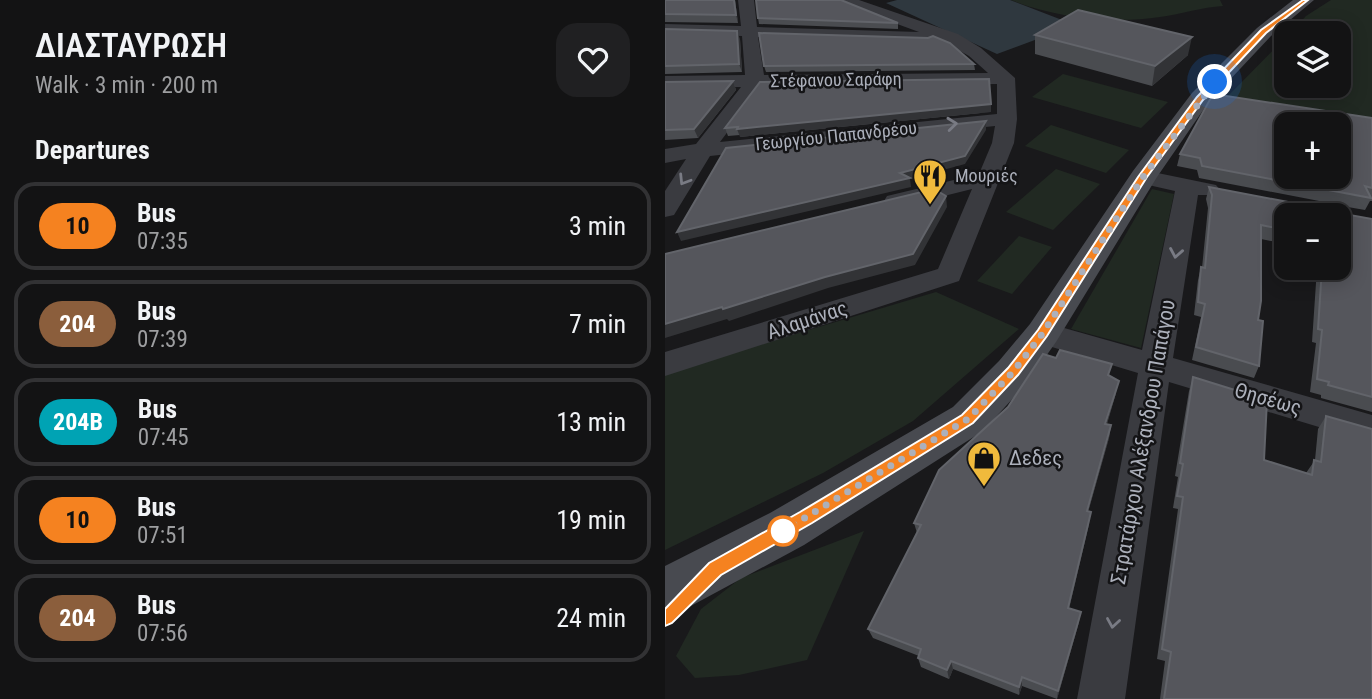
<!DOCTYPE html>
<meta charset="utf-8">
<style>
body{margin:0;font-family:"Roboto Condensed",sans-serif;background:#202022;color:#f1f3f6;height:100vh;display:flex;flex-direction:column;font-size:26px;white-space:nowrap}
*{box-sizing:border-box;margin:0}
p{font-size:23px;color:#9d9ea0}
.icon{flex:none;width:38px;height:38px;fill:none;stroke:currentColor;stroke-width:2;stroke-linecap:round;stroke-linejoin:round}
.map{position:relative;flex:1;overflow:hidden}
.sheet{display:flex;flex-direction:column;background:#131314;width:665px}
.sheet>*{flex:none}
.badge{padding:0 14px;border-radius:23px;font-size:24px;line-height:46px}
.buttons{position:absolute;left:609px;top:21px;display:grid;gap:14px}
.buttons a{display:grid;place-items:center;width:77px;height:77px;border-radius:14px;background:#131314;box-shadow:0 4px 18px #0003,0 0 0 2px #323234;font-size:35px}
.you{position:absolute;width:35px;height:35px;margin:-18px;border:5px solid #fff;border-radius:50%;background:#1a73e8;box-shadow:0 0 0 10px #1a73e833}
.map>.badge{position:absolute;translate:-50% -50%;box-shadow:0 0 0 4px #fff}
h2{padding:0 35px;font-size:26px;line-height:63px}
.round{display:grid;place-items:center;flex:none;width:74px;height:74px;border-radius:21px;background:#202022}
.summary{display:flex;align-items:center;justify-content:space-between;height:119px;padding:0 35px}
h1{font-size:33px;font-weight:600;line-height:52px}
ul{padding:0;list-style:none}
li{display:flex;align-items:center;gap:21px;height:88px;margin:0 14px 10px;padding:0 21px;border:4px solid #323234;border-radius:21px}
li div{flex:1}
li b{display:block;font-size:26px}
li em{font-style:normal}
li .badge{min-width:77px;font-weight:700;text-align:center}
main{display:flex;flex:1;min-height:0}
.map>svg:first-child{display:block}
</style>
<main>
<section class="sheet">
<div class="summary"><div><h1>ΔΙΑΣΤΑΥΡΩΣΗ</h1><p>Walk · 3 min · 200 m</p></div><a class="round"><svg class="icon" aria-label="heart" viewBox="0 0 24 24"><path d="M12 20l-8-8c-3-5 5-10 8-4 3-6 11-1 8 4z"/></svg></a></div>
<h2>Departures</h2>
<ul>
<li><span class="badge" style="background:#f58220;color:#111">10</span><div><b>Bus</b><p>07:35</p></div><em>3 min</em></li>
<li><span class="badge" style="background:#8b5e3c;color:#fff">204</span><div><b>Bus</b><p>07:39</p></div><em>7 min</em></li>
<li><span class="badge" style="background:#00a3b4;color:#fff">204B</span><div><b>Bus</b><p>07:45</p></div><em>13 min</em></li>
<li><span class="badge" style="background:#f58220;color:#111">10</span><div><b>Bus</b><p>07:51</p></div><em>19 min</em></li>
<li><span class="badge" style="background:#8b5e3c;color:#fff">204</span><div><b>Bus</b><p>07:56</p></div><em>24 min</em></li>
</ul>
</section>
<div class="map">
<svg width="707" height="699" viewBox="0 0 707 699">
<rect width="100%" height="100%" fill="#19191b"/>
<g fill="#212922">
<path d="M346 0H555L558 6C537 7 517 14 495 17 447 24 391 18 346 0Z"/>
<path d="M666 0H707V118L563 96 621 37V86H674V33H625L641 16Z"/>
<path d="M398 74 503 102 476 128 367 97Z"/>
<path d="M386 125 464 150 441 173 360 146Z"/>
<path d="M391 169 435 184 388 230 341 212Z"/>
<path d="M487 189 509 194 476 348 406 329Z"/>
<path d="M354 236 387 247 347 294 312 281Z"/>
<path d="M271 292 354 329 248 421 158 473 0 550V373Z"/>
<path d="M199 531 142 660 74 675 30 678 11 656 36 609 76 578Z"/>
</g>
<path fill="#2f383f" d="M232 0H345L410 25 332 54 221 3Z"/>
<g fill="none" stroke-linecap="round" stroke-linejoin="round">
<g fill="#3a3b40" fill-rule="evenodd">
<path d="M73 0H89L92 27 254 32 175 3 172 0H194L293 34 316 48 350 78 352 119 349 143 294 281 0 376V352L273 269 307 189 231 208 222 206 219 201 222 196 314 174 327 143 330 126 45 156 9 215 0 217V191L21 159 0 163V149L31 144 76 87 0 88V76L80 75 77 36 0 34V24L76 26ZM93 37 264 42 272 38 304 56 323 73 99 75ZM332 84V114L55 142 96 87Z"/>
<path d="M478 170 551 185 555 190 551 195H533L508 358 707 415V443L504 382 460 699H412L473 373 367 341 363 333 367 325 378 322 477 350 510 191 470 182 466 177 470 172Z"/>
</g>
<path fill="#484a50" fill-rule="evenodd" d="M628 0H649L606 36 543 103 492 177 391 342 362 383 318 431 139 545 0 620V566L105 513 288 407 334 361 365 324 468 171 527 93 592 28Z"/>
</g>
<g fill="#4a4c50">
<path d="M0 0H70L73 23 0 22Z"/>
<path d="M93 18 233 23V29L94 24Z"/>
<path d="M0 29 75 39 77 72 0 74Z"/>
<path d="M370 35 523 55 487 86 370 54Z"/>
<path d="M309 64 310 70 101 72 99 66Z"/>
<path d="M68 81 71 90 33 138 0 140V82Z"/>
<path d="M326 112 75 137V135L63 136 60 128Z"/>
<path d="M707 118V201H705L700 210 677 206 679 214 707 219V412L656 398V395L645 392 651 343 647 342 652 268H674V215H621V244L596 239 593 320 594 366 589 378 527 360 536 317 529 315 533 280 536 267 537 268 543 208 541 199 544 187 639 205H675L534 178 532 170 512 166 515 154Z"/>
<path d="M445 376 451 393 442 424 446 425 444 438 423 512 424 524 404 608 414 622 392 699 357 686 354 695 288 669 284 679 256 667 253 658 254 656 208 638 203 629 252 533 249 523Z"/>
<path d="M528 377 599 460 641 473 650 460 653 429 661 416 707 699H495L500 661 492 659 513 509 508 508 513 477 510 476 524 391Z"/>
</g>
<g fill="#323336">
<path d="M69 0H70L73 23 71 15Z"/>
<path d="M72 31 75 39 77 72 74 64Z"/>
<path d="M527 37 523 55 487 86 490 66Z"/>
<path d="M68 81 71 90 33 138 29 129Z"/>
<path d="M326 104V112L75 137 72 129Z"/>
<path d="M321 121V130L300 164 245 179 246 187 16 241 12 232 235 173Z"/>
<path d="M281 196 282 207 250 265 163 288 64 321 62 319 0 338V324Z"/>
<path d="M454 381 451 393 438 436 440 424Z"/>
<path d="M446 425 444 438 420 523 422 511Z"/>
<path d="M426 512 424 524 402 618 403 608Z"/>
<path d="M416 612 414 622 392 699 393 691Z"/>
<path d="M286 661 288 669 284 679 282 670Z"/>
<path d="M357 677V686L354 695V687Z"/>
</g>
<g fill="#55565c" stroke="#62646a" stroke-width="2" fill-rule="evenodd">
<path d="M0 0H69L71 15 0 14Z"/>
<path d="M91 0H176L233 23 93 18Z"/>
<path d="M413 10 527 37 490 66 370 35Z"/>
<path d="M0 29 72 31 74 64 0 66Z"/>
<path d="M94 33 263 38 268 36 285 43 309 64 99 66Z"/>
<path d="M324 79 326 104 72 129 73 127 60 128 95 82Z"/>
<path d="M68 81 29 129 0 130V82Z"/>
<path d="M548 94 707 118V188L700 186 706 198 537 166 535 158 515 154ZM621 124H674V177H621Z"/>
<path d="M321 121 300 156 235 173 245 178 12 232 61 148Z"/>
<path d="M544 187 639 205H677L679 214 707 219V397L663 385 664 382 652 379 657 330 653 329 657 268H674V215H621V230L596 225V301L593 320 598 321 594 366 531 347 540 304 533 302 536 267 540 268 547 195Z"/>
<path d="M269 189 281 196 248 254 160 277 58 309 57 307 0 324V254Z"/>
<path d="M395 350 447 364 443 375 454 381 440 424 446 425 422 511 426 512 403 608 416 612 393 691 357 677 354 687 286 661 282 670 253 658 256 649 203 629 256 525 249 523 274 470 343 407 378 354 391 358Z"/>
<path d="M528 377 602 400 599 460 647 475 649 460 656 462 661 416 707 429V699H499L506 652 497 649 518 497 512 496 518 464 515 463Z"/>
</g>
<defs><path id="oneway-chevron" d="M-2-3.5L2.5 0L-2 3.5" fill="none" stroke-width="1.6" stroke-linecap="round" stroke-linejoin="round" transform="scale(1.75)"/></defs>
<g stroke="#797b84">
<use href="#oneway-chevron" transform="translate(287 124) rotate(-6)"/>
<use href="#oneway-chevron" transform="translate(19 180) rotate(122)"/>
<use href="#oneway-chevron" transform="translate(511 253) rotate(100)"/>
<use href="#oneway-chevron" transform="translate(448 623) rotate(99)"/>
</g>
<path fill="#f58220" stroke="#fff" stroke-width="2" d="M638 0H643L601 33 538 100 482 177 382 336 353 375 308 423 147 523 56 575 7 623 0 626V609L44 563 135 512 297 415 343 368 373 330 473 177 532 97 596 30Z"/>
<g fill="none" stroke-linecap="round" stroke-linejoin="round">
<path stroke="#acb0bb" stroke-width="7" stroke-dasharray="0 12.6" d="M118 531 303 419 348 372 378 333 478 177 550 82"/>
</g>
<defs>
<g id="restaurant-pin" transform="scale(1.75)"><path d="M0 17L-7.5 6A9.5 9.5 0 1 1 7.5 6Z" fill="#f0ba3c" stroke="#141416"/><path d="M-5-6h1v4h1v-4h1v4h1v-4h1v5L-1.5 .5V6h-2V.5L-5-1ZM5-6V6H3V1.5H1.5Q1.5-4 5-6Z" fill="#111"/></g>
<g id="shop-pin" transform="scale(1.75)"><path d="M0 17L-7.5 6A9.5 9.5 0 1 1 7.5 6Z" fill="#f0ba3c" stroke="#141416"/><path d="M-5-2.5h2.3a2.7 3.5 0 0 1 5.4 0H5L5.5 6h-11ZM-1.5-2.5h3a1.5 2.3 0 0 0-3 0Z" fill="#111"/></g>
</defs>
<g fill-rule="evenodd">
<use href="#restaurant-pin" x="265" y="176"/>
<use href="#shop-pin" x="319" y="458"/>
</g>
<circle fill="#fff" stroke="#f58220" stroke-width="3.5" cx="118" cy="531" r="14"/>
<g text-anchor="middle" stroke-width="5" stroke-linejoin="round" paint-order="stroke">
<g font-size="18" fill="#acb0bb" stroke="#141416">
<text transform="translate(171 80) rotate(-1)" y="6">Στέφανου Σαράφη</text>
<text transform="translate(171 136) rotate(-6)" y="6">Γεωργίου Παπανδρέου</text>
</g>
<g font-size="18" fill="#acb0bb" stroke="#141416" text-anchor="start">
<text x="290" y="182">Μουριές</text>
</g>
<g font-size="21" fill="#acb0bb" stroke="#141416">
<text transform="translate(142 320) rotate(-18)" y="7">Αλαμάνας</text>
<text transform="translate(603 399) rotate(16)" y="7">Θησέως</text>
<text transform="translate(478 442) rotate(-80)" y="7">Στρατάρχου Αλέξανδρου Παπάγου</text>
</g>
<g font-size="21" fill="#acb0bb" stroke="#141416" text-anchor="start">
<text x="344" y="465">Δεδες</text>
</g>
</g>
</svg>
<div class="buttons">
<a><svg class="icon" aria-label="layers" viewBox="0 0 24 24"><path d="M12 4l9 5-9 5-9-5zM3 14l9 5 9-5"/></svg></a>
<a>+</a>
<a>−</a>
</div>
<div class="you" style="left:550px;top:82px"></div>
</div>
</main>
